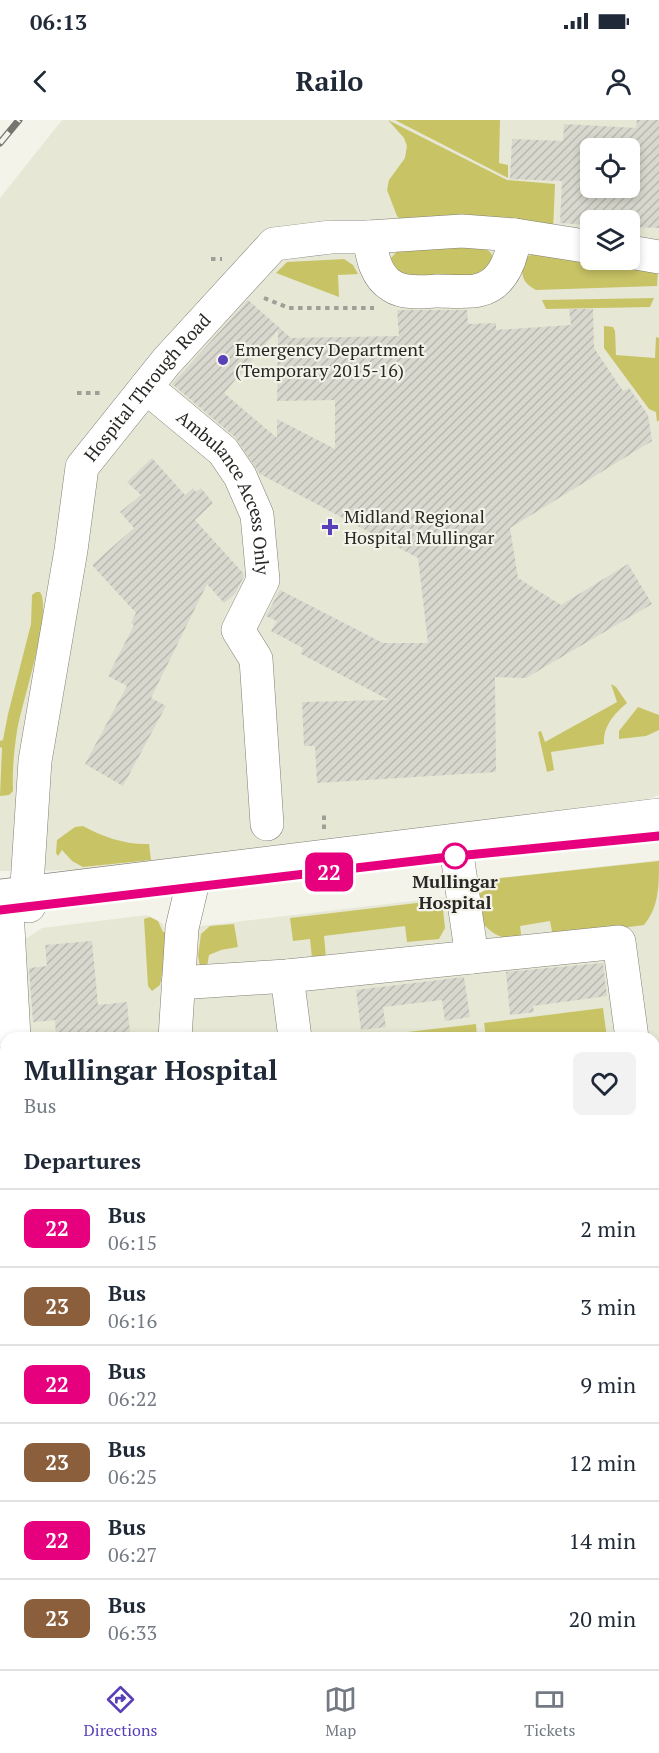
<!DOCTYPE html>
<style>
body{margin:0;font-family:"PT Serif",serif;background:#f2f2f3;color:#1f2937;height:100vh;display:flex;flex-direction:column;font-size:22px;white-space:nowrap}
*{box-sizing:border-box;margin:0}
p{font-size:20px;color:#747a83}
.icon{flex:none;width:33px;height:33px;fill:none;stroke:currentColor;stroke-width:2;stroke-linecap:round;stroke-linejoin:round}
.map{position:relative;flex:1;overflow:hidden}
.sheet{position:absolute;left:0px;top:912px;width:660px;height:638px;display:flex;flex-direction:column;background:#fff;border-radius:18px 18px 0 0;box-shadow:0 3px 9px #0003}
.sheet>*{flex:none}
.badge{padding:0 12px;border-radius:9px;font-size:21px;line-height:39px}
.buttons{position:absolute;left:580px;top:18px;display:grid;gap:12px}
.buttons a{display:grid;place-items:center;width:60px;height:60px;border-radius:9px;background:#fff;box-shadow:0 3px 9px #0003;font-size:30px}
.map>.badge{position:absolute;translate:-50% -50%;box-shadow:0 0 0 3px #fff}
h2{padding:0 24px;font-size:22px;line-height:54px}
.round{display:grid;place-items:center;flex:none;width:63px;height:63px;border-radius:9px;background:#f2f2f3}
.summary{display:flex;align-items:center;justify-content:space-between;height:102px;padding:0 24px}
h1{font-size:28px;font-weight:800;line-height:45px}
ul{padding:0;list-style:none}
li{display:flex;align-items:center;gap:18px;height:78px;padding:0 24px;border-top:2px solid #e0e1e3}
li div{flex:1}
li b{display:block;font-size:22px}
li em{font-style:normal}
li .badge{min-width:66px;font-weight:700;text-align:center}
.status{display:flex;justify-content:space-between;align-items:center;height:42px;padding:0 30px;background:#fff;direction:ltr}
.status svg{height:16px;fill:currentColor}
header{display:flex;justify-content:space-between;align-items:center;height:78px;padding:0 24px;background:#fff;font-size:27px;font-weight:800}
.tab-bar{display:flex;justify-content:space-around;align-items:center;height:84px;border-top:2px solid #e0e1e3;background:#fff;font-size:16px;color:#747a83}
.tab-bar a{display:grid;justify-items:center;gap:3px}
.tab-bar .current{color:#5940b8}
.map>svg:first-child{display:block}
</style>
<div class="status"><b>06:13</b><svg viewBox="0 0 49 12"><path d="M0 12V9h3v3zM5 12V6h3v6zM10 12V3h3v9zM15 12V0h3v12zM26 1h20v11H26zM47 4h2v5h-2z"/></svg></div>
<header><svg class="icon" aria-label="back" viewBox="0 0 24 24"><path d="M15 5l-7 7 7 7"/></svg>Railo<svg class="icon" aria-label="person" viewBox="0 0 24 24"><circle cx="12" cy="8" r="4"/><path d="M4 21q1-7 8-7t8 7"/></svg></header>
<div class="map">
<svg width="659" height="1549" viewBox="0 0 659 1549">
<defs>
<pattern id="cemetery-stones" width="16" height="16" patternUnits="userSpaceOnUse" patternTransform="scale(1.5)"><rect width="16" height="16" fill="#c8c466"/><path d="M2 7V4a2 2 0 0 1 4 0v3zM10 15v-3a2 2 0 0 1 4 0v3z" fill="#aca858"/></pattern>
<pattern id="building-hatch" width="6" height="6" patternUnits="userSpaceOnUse" patternTransform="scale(1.5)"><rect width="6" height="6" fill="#d8d8ce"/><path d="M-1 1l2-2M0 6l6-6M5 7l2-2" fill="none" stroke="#b9b9b1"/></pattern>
</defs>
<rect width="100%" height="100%" fill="#f3f3e9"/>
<g fill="#e7e7d5" fill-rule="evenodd">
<path d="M62 0H659V675L639 683 85 750 0 751V78ZM591 28H630V68H591ZM591 100H630V140H591Z"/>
<path d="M659 740V1452L654 1456V918H29L24 820 42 808 147 795 162 803 166 810 480 773 500 758Z"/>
<path d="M339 1544H557L551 1549H340Z"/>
</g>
<g fill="#c8c466">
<path d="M388 0 507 60 555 64 553 111 401 101 397 96 387 70 389 60 405 38 407 26 404 18Z"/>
<path d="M395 0H500L499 43 508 45V58Z"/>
<path d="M476 125C497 132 495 137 488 156L405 160 390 143 391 138 401 127Z"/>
<path d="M535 133C576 138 618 139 658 149L657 166 536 170C521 162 520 154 525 138Z"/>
<path d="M344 139 353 145 358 154 338 155 339 177 276 153 287 142Z"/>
<path d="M654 178 650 187 546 189 542 180Z"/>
<path d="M604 206 613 207 615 211 616 235 655 238 656 217 659 218V300L657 302 656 292 649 289 604 228Z"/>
<path d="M36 472H40C53 491 21 585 17 611 14 631 12 651 13 671L9 675 0 676 2 628 0 627V621L3 620 8 594 31 504 32 475Z"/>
<path d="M611 564 616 567 627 583C614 594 603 606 604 624L551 632 554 650 547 652 538 612 541 611 545 622 617 582Z"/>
<path d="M638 587 659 595V610L646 616 619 619V611Z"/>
<path d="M83 706C103 717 126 725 149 724L151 740 83 747 72 741 62 730 58 736 56 733 57 720 75 707Z"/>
<path d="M659 741C659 766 659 787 644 805L553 817 550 801 520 806 522 821C506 822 483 811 478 794 476 789 476 781 476 775L486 770 500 758Z"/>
<path d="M442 780 445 808 439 819 407 822 405 806 324 816 326 837 312 838 310 819 293 821 290 798Z"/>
<path d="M150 797 158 801 163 812H170L160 865 152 871 148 866 144 799Z"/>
<path d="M234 804 238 827 221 830 209 835 207 847 200 846 198 836 201 814 210 806Z"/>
<path d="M603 888 607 918H486L484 903Z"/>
<path d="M476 904 477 918H366L365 917Z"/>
</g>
<path fill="url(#cemetery-stones)" d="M6 1339V1544H337L338 1549H0V1340Z"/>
<g fill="url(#building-hatch)" fill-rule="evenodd">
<path d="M637 0H659V108L630 107V100H591V105L560 103 562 61 510 59 512 19 563 21 564 4 636 8ZM591 28H630V77L589 75Z"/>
<path d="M248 180 291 218 399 216 397 190H467L468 204 496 203V210L571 205 569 189H593L594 228 623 271 629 268 648 295 652 321 510 408 518 458 561 485 628 444 652 484 526 558 495 557 496 652 317 663 315 626H304L302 582 389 580 301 534 303 528 271 511 277 501 266 496 280 470 383 523H428L418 438 260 354 235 317 172 264ZM278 210 277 281 335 280V329L277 299V318L224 273Z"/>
<path d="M152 338 185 375 193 368 196 372 201 368 213 383 195 400 243 453 244 456 235 474 224 483 207 464 151 578 166 586 123 666 85 644 127 566 108 556 134 505 131 503 136 493 92 445 134 408 120 392 141 375 127 362Z"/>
<path d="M92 821 98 885 127 882 130 914 88 918H56L55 900 33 902 29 848 47 846 45 825Z"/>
<path d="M603 843 607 876 533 886 534 892 510 895 506 852Z"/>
<path d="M464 857 470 897 445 901 442 880 383 887 386 907 361 910 356 870Z"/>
</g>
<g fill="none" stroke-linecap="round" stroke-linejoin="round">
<g stroke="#807f76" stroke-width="34">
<g id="minor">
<path d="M369 117C372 135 375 156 392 166 404 174 424 172 437 171 449 171 469 173 479 170 504 164 512 137 515 115"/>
<path d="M630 132 659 137"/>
<path id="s1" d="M146 267 223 331 240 356 257 395 263 460 238 510 256 539 267 704"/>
<path d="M455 721 472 837"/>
<path id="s2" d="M29 786 27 765 35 641 71 430 82 347 166 242 274 124 331 117H369L462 111 515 115 591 127"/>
<path d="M7 789 14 918"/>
<path d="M287 856 295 918"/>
<path d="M178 863 287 856 619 822 632 918"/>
<path d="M175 918 182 808 195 753"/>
<path d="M654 949H659"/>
<path d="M0 1369 6 1365"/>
<path d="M654 1482 659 1477"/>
<path d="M29 1549 36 1544"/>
<path d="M581 1549 587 1544"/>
</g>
</g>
<g stroke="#807f76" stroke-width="34">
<path id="major" d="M0 776 659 695"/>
</g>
<g stroke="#9f9f98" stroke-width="4" stroke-dasharray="4.5 4.5" stroke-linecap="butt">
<path d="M211 139H222"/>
<path d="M264 178 289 188H374"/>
<path d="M77 273H104"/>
<path d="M324 709V695"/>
</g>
<use href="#minor" stroke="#fff" stroke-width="33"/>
<use href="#major" stroke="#fff" stroke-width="33"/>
<g stroke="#75756f" stroke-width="7">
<path id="rail" d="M0 23 19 0"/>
</g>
<use href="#rail" stroke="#f3f3e9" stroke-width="4.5" stroke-dasharray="14" stroke-linecap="butt"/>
</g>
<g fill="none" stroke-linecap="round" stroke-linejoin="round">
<g stroke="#fff" stroke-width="14">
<path id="line" d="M0 790 457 736 659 716"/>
</g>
<use href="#line" stroke="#e6007e" stroke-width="9"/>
</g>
<g fill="#5940b8" stroke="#f3f3e9" stroke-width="2">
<circle cx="223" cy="240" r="6"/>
<path d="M327 398h6v6h6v6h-6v6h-6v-6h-6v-6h6z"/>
</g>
<circle fill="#fff" stroke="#e6007e" stroke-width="3" cx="455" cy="736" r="12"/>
<g text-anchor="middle" stroke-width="4.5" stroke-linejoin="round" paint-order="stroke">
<g font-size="18" fill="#282824" stroke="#f3f3e9" text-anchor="start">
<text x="235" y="236">Emergency Department<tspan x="235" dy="21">(Temporary 2015-16)</tspan></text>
<text x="344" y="403">Midland Regional<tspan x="344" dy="21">Hospital Mullingar</tspan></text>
</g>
<g font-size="18" fill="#282824" stroke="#f3f3e9">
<text dy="6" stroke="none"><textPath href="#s2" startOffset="546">Hospital Through Road</textPath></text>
<text dy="6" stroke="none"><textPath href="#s1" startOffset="138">Ambulance Access Only</textPath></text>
</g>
<g font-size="18" font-weight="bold" fill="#282824" stroke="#f3f3e9">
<text x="455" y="768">Mullingar<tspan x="455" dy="21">Hospital</tspan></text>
</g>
</g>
</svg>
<div class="buttons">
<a><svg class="icon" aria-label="locate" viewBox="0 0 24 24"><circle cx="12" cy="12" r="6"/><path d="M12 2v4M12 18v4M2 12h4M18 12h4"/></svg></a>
<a><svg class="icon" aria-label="layers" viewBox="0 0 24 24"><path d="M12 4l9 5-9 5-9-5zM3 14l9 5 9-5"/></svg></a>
</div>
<b class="badge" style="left:329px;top:752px;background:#e6007e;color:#fff">22</b>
<section class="sheet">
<div class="summary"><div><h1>Mullingar Hospital</h1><p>Bus</p></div><a class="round"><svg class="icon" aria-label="heart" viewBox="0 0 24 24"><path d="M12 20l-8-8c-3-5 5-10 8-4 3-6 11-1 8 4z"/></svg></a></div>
<h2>Departures</h2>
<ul>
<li><span class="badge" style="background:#e6007e;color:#fff">22</span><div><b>Bus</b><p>06:15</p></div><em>2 min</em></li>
<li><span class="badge" style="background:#8b5e3c;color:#fff">23</span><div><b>Bus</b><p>06:16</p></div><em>3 min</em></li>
<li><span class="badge" style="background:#e6007e;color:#fff">22</span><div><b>Bus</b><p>06:22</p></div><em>9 min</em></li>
<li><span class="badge" style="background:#8b5e3c;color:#fff">23</span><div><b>Bus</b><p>06:25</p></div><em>12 min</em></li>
<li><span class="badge" style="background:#e6007e;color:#fff">22</span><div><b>Bus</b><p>06:27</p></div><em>14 min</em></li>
<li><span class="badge" style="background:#8b5e3c;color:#fff">23</span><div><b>Bus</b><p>06:33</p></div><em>20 min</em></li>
</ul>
</section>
</div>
<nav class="tab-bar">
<a class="current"><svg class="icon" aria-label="directions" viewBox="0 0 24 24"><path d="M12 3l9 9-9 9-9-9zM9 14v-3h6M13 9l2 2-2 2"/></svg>Directions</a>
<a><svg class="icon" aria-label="map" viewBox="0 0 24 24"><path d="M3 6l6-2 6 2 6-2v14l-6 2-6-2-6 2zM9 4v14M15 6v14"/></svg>Map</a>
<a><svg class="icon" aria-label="tickets" viewBox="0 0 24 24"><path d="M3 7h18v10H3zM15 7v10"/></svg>Tickets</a>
</nav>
